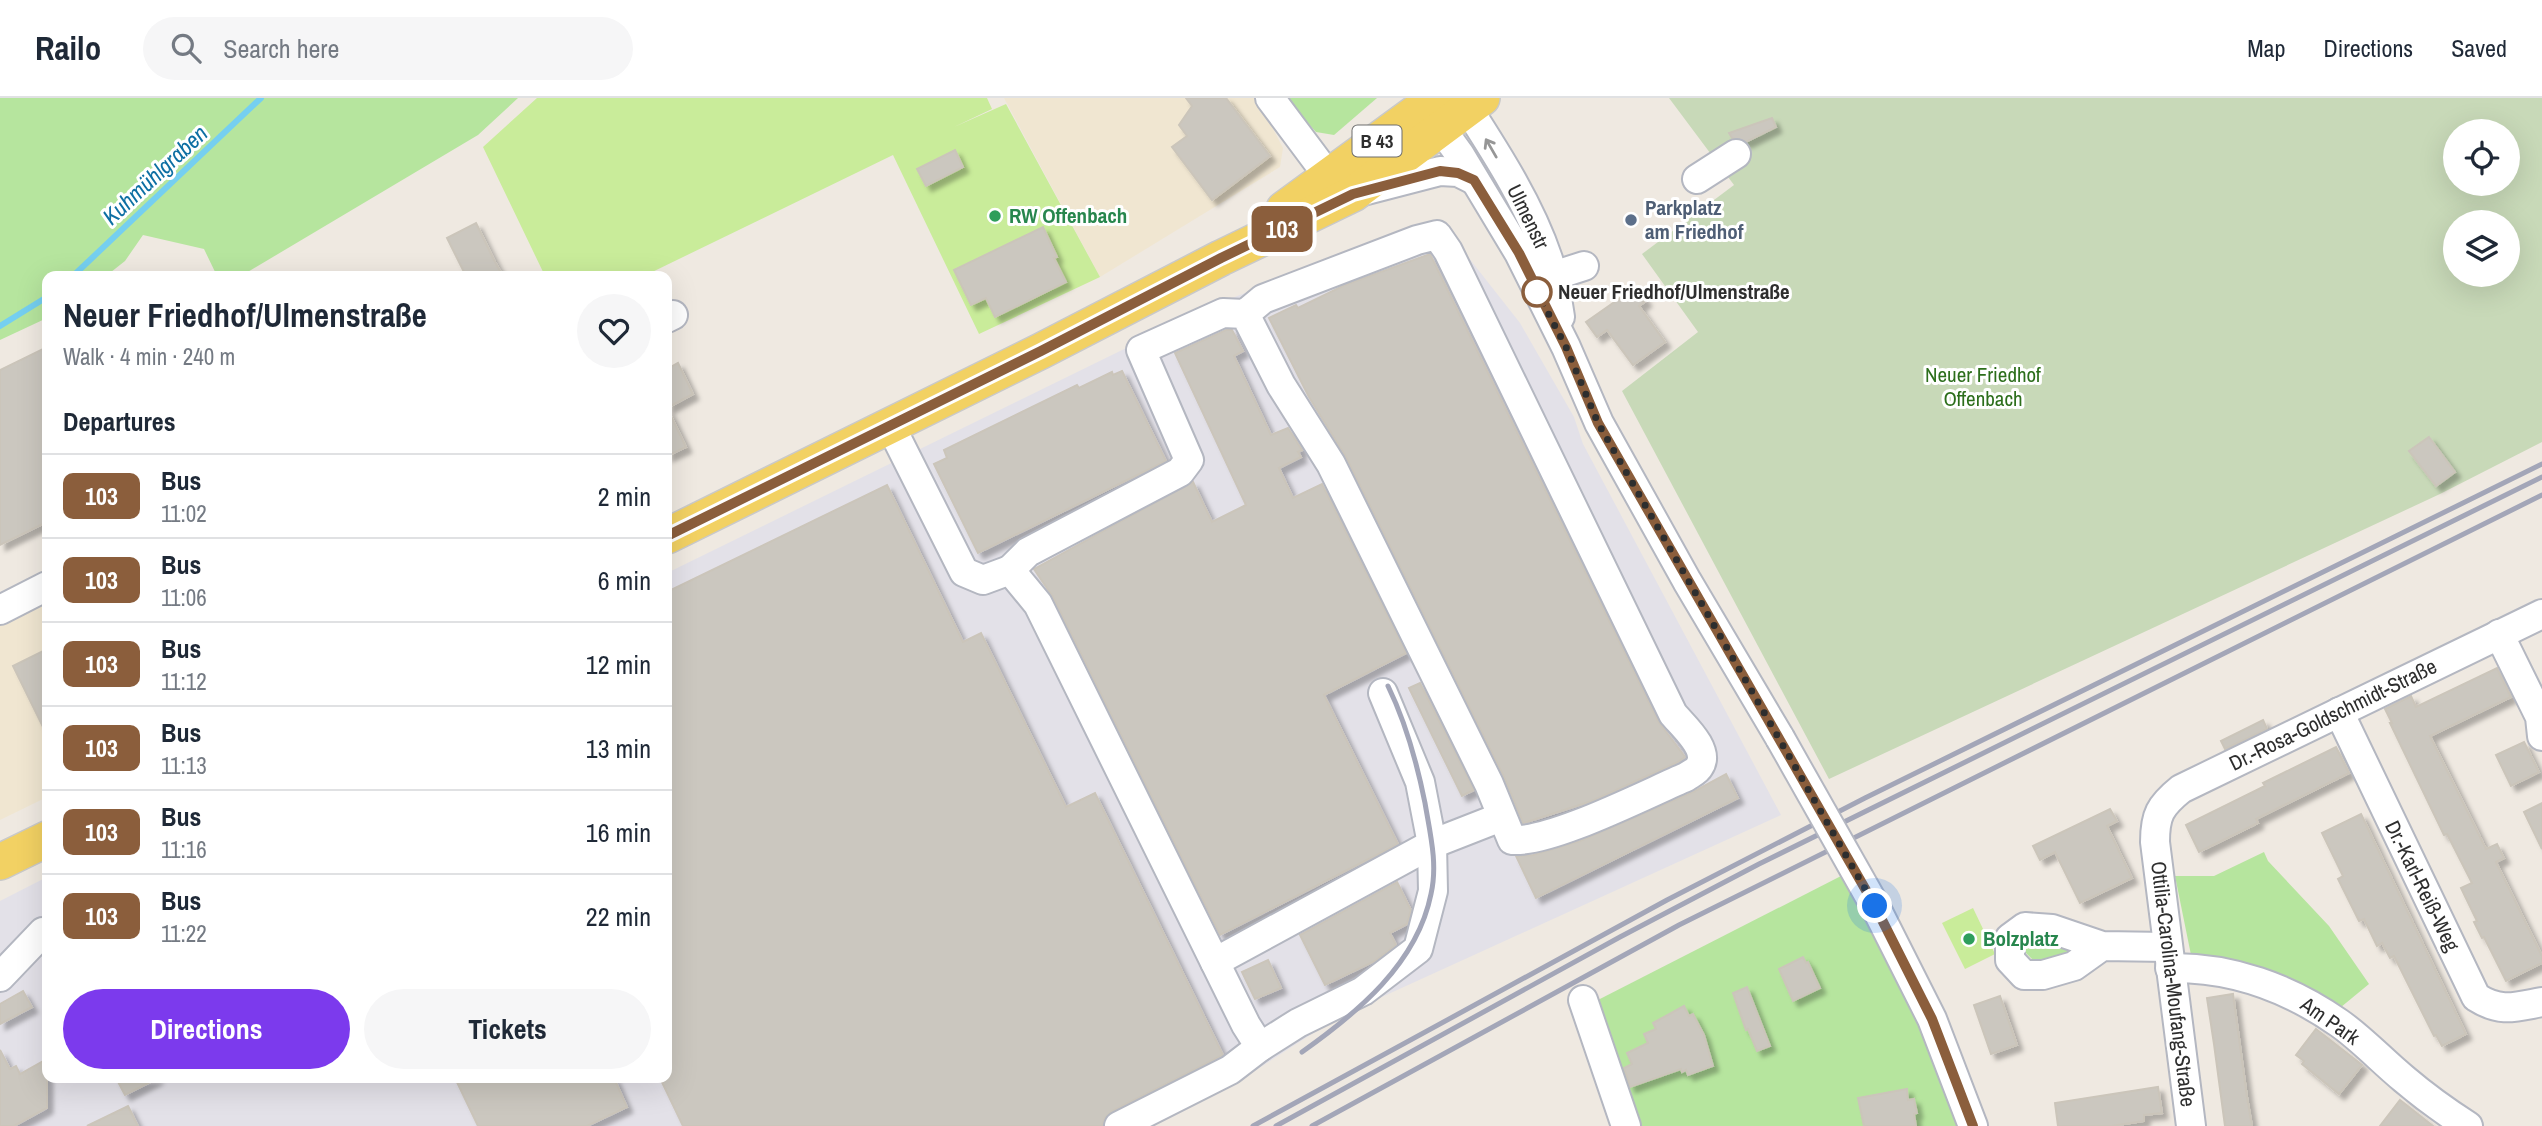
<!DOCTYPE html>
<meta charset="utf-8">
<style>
body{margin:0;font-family:"Archivo Narrow",sans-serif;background:#f6f6f7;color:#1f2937;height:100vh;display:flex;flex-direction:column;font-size:26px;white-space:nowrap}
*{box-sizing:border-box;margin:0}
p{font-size:23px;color:#747a83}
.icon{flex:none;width:38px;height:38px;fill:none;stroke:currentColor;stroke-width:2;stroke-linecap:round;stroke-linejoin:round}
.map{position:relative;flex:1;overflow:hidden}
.drawer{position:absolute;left:42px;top:173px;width:630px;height:812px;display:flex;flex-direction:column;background:#fff;border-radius:14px;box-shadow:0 7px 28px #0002}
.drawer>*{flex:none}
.badge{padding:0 14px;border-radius:10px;font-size:24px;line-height:46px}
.tools{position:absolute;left:2443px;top:21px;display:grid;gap:14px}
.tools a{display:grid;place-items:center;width:77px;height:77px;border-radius:50%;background:#fff;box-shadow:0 7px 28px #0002;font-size:35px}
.you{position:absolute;width:35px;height:35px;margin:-18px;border:5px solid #fff;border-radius:50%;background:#1a73e8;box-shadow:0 0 0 10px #1a73e833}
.map>.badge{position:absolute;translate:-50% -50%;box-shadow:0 0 0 4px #fff}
h2{padding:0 21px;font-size:26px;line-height:63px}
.round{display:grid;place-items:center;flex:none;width:74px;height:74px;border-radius:37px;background:#f6f6f7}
.head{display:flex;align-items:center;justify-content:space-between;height:119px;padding:0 21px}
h1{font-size:33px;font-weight:800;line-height:52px}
.primary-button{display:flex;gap:14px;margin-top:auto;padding:14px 21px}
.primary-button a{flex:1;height:80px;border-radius:42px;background:#7c3aed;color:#fff;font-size:28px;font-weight:800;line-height:80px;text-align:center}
.primary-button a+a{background:#f6f6f7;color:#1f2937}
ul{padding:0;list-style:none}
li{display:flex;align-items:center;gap:21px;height:84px;padding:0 21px;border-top:2px solid #e0e1e3}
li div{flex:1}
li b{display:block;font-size:26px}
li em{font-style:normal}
li .badge{min-width:77px;font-weight:700;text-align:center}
header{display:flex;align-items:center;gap:42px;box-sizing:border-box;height:98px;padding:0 35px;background:#fff;border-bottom:2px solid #e0e1e3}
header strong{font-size:33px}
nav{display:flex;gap:38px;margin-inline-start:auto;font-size:24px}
.search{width:490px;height:63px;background:#f6f6f7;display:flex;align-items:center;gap:18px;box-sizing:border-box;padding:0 24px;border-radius:38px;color:#747a83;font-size:26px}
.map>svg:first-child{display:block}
</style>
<header>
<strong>Railo</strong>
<div class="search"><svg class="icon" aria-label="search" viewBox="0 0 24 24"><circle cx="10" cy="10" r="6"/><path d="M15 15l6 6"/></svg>Search here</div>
<nav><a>Map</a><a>Directions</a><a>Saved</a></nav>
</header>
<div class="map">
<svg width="2542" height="1028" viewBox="0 0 2542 1028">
<defs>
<filter id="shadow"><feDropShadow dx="5.5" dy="5.5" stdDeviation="2" flood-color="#0004"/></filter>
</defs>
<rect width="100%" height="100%" fill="#efe9e1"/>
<path fill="#e3e1e8" d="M1439 122 1520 225 1574 319 1583 346 1781 717 1338 919 1242 981 1147 1028H0V803L47 779V980H667V475L1216 206Z"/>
<g fill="#f0e6d1">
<path d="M1004 0H1257L1283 50 1280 69 1100 179Z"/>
<path d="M47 500V699L0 722V524Z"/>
</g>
<g fill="#b6e59e">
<path d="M0 0H518L478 37 241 178H217L204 151 143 137 125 163 106 178H47V220L0 242Z"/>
<path d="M1285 0H1377L1334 37 1316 34Z"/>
<path d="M2264 754 2268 763 2329 828 2369 886 2335 914 2191 857 2175 778H2214Z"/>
<path d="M1841 778 1893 867 1936 963 1960 1028H1636L1594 904Z"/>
<path d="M2033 840 2075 850 2073 854 2036 865 2024 853 2026 845Z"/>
</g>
<path fill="#c8d9b8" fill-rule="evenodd" d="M1669 0H2542V344L2440 396 1829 681 1622 293 1698 234 1642 156 1734 87ZM2455 33H2508V86H2455ZM2455 124H2508V177H2455Z"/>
<g fill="#c9ec9a">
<path d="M537 0H987L992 11 954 29 1006 6 1100 179 979 236 893 57 644 178H545L483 49Z"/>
<path d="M1973 810 1995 856 1965 871 1942 825Z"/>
</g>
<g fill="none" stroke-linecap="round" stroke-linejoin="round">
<g stroke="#75cff0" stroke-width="6">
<path d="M73 178 261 0"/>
<path d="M0 228 47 199"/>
</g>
</g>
<g fill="#cbc7bf" stroke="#cbc5ba" stroke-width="2" filter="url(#shadow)">
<path d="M1186 0H1226L1270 58 1212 102 1172 49 1187 38 1179 27 1192 8Z"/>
<path d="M1772 20 1776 29 1746 44 1732 40 1729 35Z"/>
<path d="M955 52 963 69 926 88 917 71Z"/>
<path d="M476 125 495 164 503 178H466L447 140Z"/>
<path d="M1043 129 1057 159 1054 160 1066 184 995 219 986 200 971 207 954 172Z"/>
<path d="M1430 156 1658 623 1685 659 1678 664 1592 703 1527 724 1523 725 1504 679 1346 359 1309 299 1269 220 1296 207 1298 210 1345 187Z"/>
<path d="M1636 189 1646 203 1639 208 1665 244 1633 267 1607 232 1597 239 1586 224Z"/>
<path d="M1226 232H1232L1243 253 1234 258 1271 337 1288 330 1302 352 1298 354 1301 359 1279 370 1293 400 1322 386 1406 555 1324 597 1398 746 1220 837 1053 499 1034 471 1193 384 1212 424 1246 407 1175 255Z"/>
<path d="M47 249V424L0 447V272Z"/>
<path d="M678 265 693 296 667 310 686 349 667 358V271Z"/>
<path d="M1122 273 1166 363 978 455 934 366 947 360 944 352 1077 287 1079 290 1112 274 1113 277Z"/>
<path d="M2429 339 2455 374 2436 388 2409 353Z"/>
<path d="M887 387 963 544 981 535 1066 709 1095 695 1223 957 1112 1013 1105 1020 1102 1028H683L660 980H667V494Z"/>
<path d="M47 551V637L13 568Z"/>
<path d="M2497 570 2511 599 2430 638 2486 751 2497 746 2504 760 2496 764 2542 858V865L2506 883 2484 839 2482 840 2474 824 2477 823 2461 790 2472 785 2447 736 2444 737 2390 625H2392L2385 611 2411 598 2416 609Z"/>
<path d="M1420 585 1474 692 1462 698 1409 590Z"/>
<path d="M2263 622 2267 631 2225 651 2221 643Z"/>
<path d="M2524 644 2539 674 2511 688 2496 657Z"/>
<path d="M2336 649 2349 675 2256 721 2258 725 2199 754 2186 727 2265 688 2263 685Z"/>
<path d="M1726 676 1738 700 1536 800 1516 758 1533 757 1580 743 1693 694Z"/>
<path d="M2542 705V751L2524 714Z"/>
<path d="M2110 711 2117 723 2107 728 2132 780 2080 805 2055 754 2040 762 2033 748Z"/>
<path d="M2361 716 2466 936 2442 948 2436 937 2434 938 2394 858 2390 860 2382 845 2377 848 2364 821 2359 823 2338 781 2343 778 2322 735Z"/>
<path d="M1397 784 1411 812 1407 826 1390 835 1396 847 1375 863 1325 887 1300 837Z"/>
<path d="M1803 859 1806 865 1808 864 1820 890 1793 903 1779 871Z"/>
<path d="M1268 862 1281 890 1255 901 1242 874Z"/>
<path d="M1747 889 1770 948 1757 953 1748 931 1746 932 1733 895Z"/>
<path d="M23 893 32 909 0 926V906Z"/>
<path d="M2233 896 2247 999 2252 1028H2225L2214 946 2207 900Z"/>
<path d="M2000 898 2017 947 1991 956 1974 907Z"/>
<path d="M1684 908 1689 918 1693 916 1704 937 1713 968 1688 977 1686 972 1682 974 1681 971 1630 989 1624 970 1632 966 1627 955 1648 945 1644 936 1656 931 1653 925Z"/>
<path d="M2316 931 2362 967 2339 996 2302 966 2304 963 2296 957Z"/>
<path d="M0 952 10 971 16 968 20 976 47 961V1010L14 1028H0Z"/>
<path d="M116 980H158L125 997Z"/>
<path d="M455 980H614L627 1009 587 1028H478Z"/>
<path d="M2158 989 2162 1015 2144 1017V1023L2112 1028H2058L2055 1005Z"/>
<path d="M1907 991 1908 1002 1914 1001 1917 1015 1914 1016 1916 1028H1864L1858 1000Z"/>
<path d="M2400 1002 2433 1028H2380Z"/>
<path d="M128 1008 138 1028H87Z"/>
</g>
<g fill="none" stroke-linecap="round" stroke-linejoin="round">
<g stroke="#b4b7c1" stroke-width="32">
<g id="minor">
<path d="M1270 0 1329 79"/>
<path d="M1461 0C1493 50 1529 104 1548 161 1554 179 1557 200 1560 219"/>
<path d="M1429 14 1460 57 1519 155 1566 249 1599 325 1687 483 1780 640"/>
<path d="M1697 81 1736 56"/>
<path d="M1359 94 1440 73 1458 74 1474 82"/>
<path d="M1537 169 1553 178 1584 168"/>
<path d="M667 220 673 217"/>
<path d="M890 327 964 474 983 482 1010 472 1038 506 1246 927 1260 949"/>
<path d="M1010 472 1028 454 1180 374 1189 362 1141 252 1223 215 1245 216 1263 201 1417 142 1437 137 1448 153 1673 616C1683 628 1711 652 1699 669 1697 673 1690 676 1686 679 1646 696 1551 745 1512 742L1489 686 1331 366 1281 287 1245 216"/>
<path d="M0 512 47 488"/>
<path d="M2499 536 2540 619 2542 638"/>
<path d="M2339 614 2476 899C2501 915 2515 909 2542 904"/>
<path d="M1875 808 1932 921 1973 1028"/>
<path d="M2102 848 2074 868 2043 877H2024L2010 862V840L2025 829 2052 831 2102 848 2167 849"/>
<path d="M1215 864 1432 746 1501 719"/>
<path d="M2170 870C2231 869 2289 890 2339 925 2362 941 2382 963 2404 981 2424 998 2446 1014 2468 1028"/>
<path d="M0 879 43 834"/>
<path d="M1583 902 1626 1028"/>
<path d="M1119 1028 1230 972 1260 949 1298 925 1363 893 1418 851 1433 793 1432 746 1420 684 1383 595"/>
<path d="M2191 1028 2155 744C2155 717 2160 708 2181 691L2542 516"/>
</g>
</g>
<g stroke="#c9c9c9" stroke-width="38">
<g id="major">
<path d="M1284 111 1436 0"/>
<path d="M667 438 1041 253 1221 160 1353 96 1482 0"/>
<path d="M0 764 47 741"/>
</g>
</g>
<use href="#minor" stroke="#fff" stroke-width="28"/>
<use href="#major" stroke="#f2d163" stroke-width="35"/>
<g stroke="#a3a6b8" stroke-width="5">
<path d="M1302 954C1357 915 1417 866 1431 796 1438 766 1430 735 1425 705 1417 665 1406 625 1388 588"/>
<path d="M1253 1028 1667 802 1865 700 2542 366"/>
<path d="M1276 1028 1620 839 1759 766 2542 379"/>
<path d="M1312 1028 1679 827 2542 397"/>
</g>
<g stroke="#b4b7c1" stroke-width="32" stroke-linecap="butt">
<path id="minor-bridge" d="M1780 640 1875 808"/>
</g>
<use href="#minor-bridge" stroke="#fff" stroke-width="28"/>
</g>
<defs><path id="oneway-shaft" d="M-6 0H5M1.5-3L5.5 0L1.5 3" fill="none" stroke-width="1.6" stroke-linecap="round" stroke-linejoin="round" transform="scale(1.75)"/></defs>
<use stroke="#969696" href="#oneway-shaft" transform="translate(1491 50) rotate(-120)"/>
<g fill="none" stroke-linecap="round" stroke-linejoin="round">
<g stroke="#fff" stroke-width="16">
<path id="line" d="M667 438 1041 253 1221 160 1353 96 1440 73 1458 75 1474 82 1519 155 1566 249 1598 325 1875 808 1932 921 1973 1028"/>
</g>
<use href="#line" stroke="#8b5e3c" stroke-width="10"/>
<path stroke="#2e2e2e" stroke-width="7" stroke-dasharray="0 12.6" d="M1537 194 1566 249 1598 325 1875 808"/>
</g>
<g fill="#2e9e5b" stroke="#fff" stroke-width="2.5">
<circle cx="995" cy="118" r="7"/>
<circle cx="1969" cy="841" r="7"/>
</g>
<circle fill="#5c6f8a" stroke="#fff" stroke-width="2.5" cx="1631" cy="122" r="7"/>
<circle fill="#fff" stroke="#8b5e3c" stroke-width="3.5" cx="1537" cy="194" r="14"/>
<g text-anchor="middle" stroke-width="6" stroke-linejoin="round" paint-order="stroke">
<rect fill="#fff" stroke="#6d6d6d" stroke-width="2" x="1352.5" y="27.5" width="49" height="31" rx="5"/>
<g font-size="19" font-weight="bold" fill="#2e2e2e">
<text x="1377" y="50">B 43</text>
</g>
<g font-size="21" font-weight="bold" fill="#4e5e75" stroke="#fff" text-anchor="start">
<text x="1645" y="117">Parkplatz<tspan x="1645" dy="24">am Friedhof</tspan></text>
</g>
<g font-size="21" font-weight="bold" fill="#27864d" stroke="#fff" text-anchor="start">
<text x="1009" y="125">RW Offenbach</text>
<text x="1983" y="848">Bolzplatz</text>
</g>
<g font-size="21" fill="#2e2e2e" stroke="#fff">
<text transform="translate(1528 119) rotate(64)" y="7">Ulmenstr</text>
<text transform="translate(2333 617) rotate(-26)" y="7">Dr.-Rosa-Goldschmidt-Straße</text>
<text transform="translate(2422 788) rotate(64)" y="7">Dr.-Karl-Reiß-Weg</text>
<text transform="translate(2173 886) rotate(83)" y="7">Ottilia-Carolina-Moufang-Straße</text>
<text transform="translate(2330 923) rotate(35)" y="7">Am Park</text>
</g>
<g font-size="21" font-weight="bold" fill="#2e2e2e" stroke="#fff" text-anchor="start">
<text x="1558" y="201">Neuer Friedhof/Ulmenstraße</text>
</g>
<g font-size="21" fill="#2c6e1b" stroke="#fff">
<text x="1983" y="284">Neuer Friedhof<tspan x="1983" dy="24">Offenbach</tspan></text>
</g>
<g font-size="23" font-style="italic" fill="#0d6fa3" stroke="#fff">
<text transform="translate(155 77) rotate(-43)" y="8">Kuhmühlgraben</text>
</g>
</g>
</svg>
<div class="tools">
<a><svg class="icon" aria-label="locate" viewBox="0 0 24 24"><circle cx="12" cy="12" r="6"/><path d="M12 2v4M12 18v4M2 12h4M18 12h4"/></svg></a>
<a><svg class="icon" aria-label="layers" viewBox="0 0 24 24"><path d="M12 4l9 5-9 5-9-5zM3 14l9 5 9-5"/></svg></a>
</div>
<div class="you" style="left:1875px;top:808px"></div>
<b class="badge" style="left:1282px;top:131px;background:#8b5e3c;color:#fff">103</b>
<section class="drawer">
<div class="head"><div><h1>Neuer Friedhof/Ulmenstraße</h1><p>Walk · 4 min · 240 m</p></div><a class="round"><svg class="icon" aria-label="heart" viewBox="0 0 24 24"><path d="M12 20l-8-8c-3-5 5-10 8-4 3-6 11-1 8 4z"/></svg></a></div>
<h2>Departures</h2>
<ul>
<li><span class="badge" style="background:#8b5e3c;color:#fff">103</span><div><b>Bus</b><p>11:02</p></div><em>2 min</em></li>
<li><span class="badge" style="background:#8b5e3c;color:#fff">103</span><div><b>Bus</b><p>11:06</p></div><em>6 min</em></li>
<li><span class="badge" style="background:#8b5e3c;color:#fff">103</span><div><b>Bus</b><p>11:12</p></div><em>12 min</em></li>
<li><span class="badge" style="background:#8b5e3c;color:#fff">103</span><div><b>Bus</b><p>11:13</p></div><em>13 min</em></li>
<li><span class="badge" style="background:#8b5e3c;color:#fff">103</span><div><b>Bus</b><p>11:16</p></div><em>16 min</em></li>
<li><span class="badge" style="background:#8b5e3c;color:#fff">103</span><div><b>Bus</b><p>11:22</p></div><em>22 min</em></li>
</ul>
<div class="primary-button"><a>Directions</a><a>Tickets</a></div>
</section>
</div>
